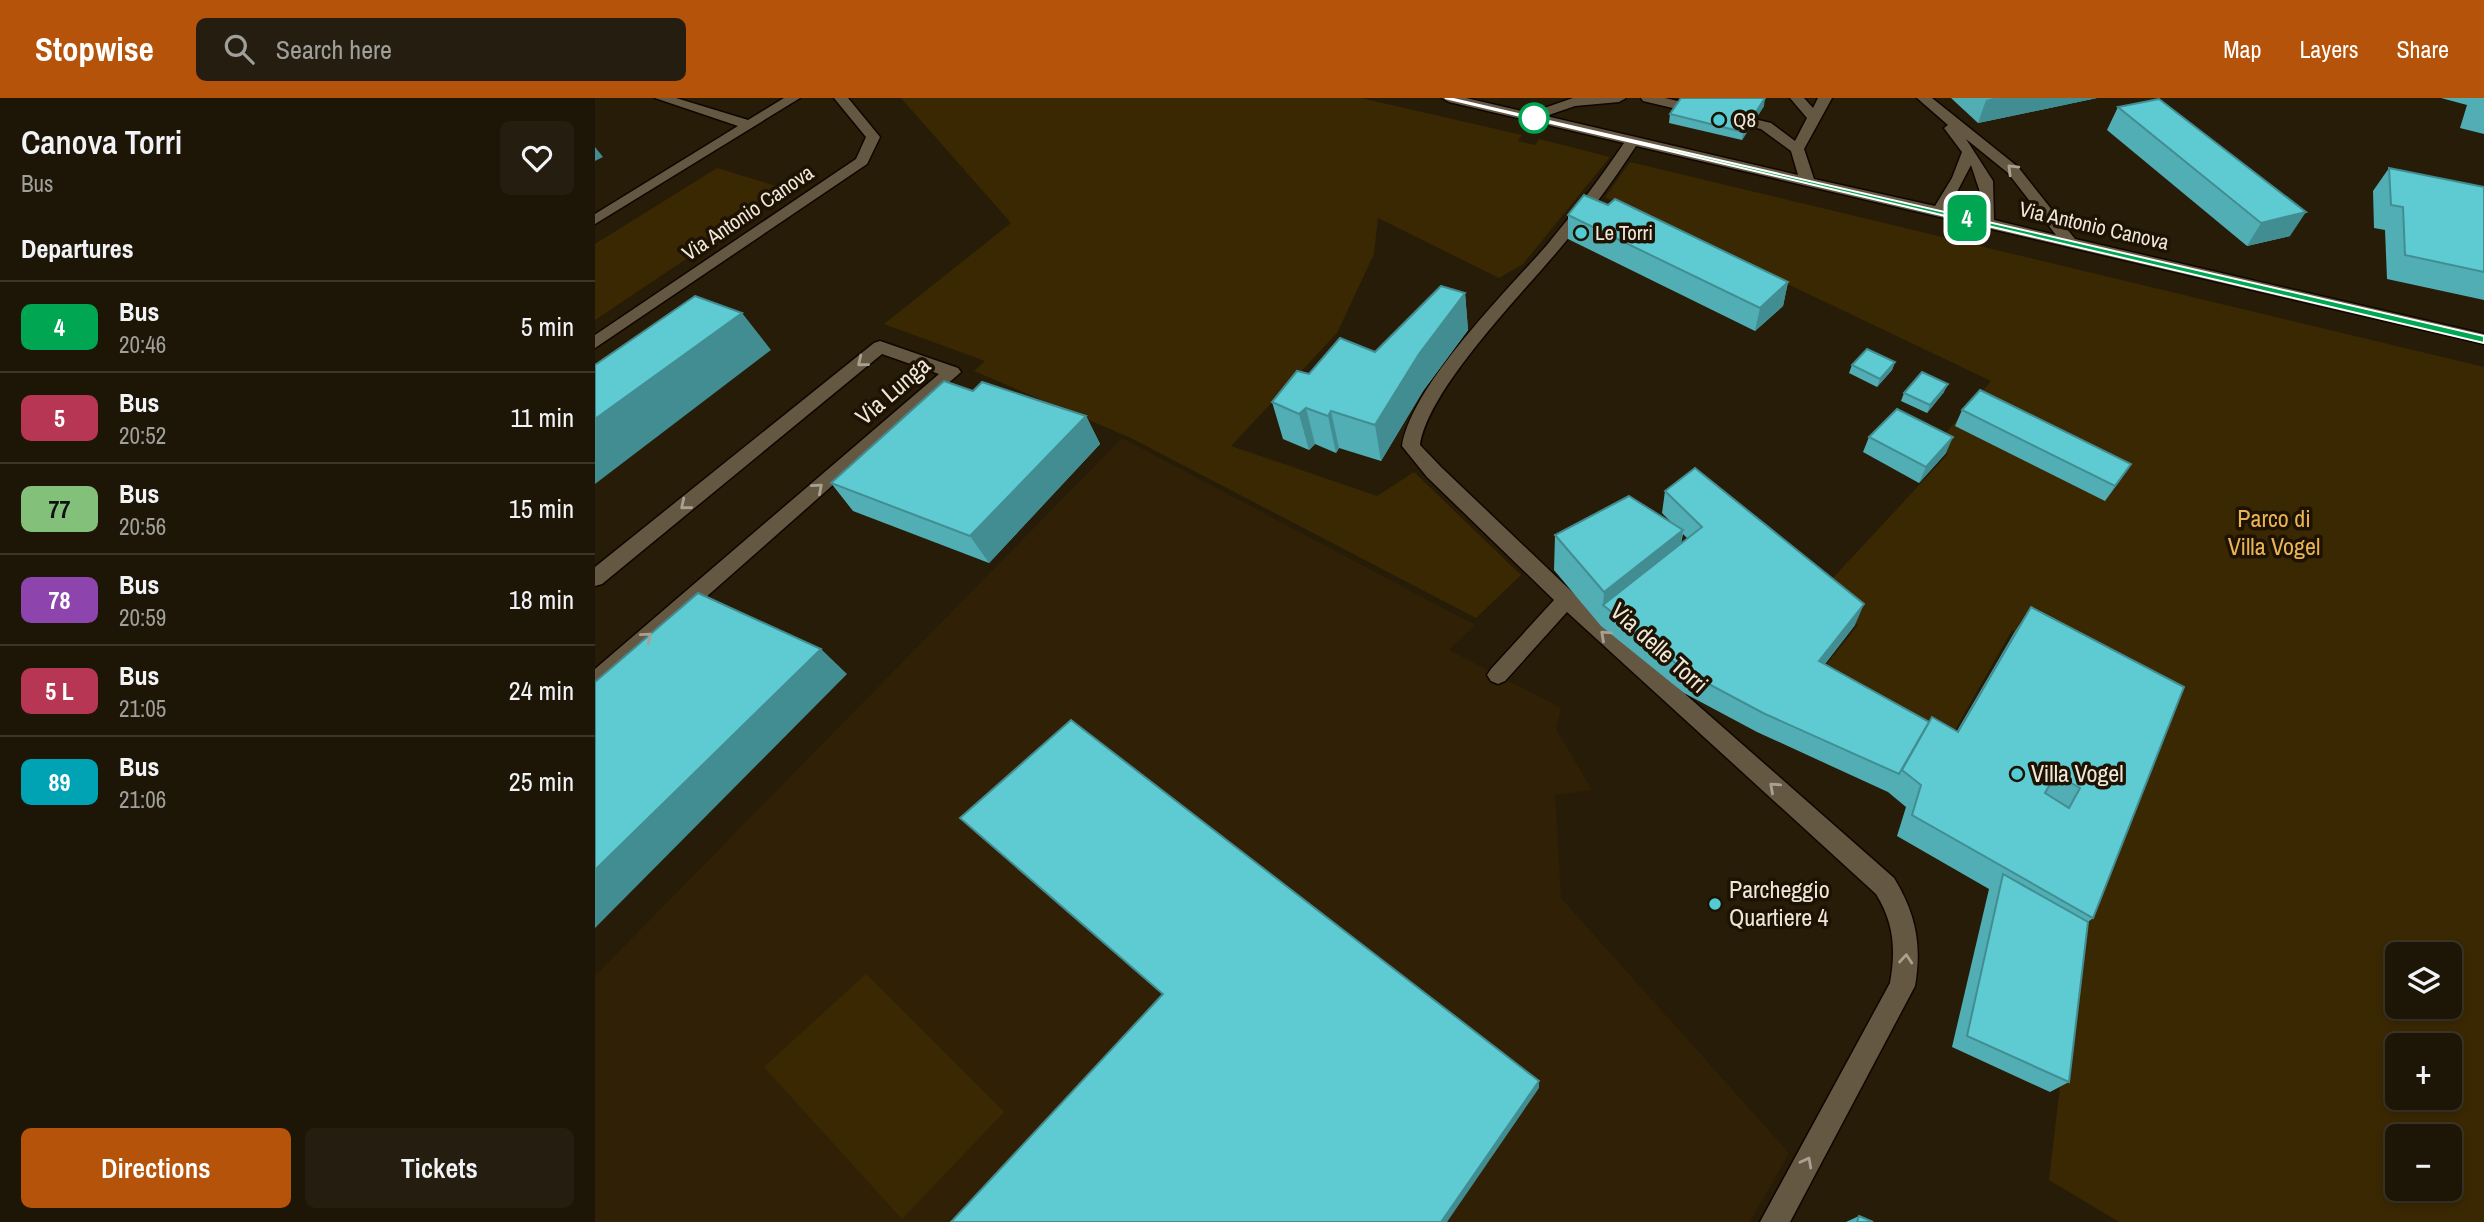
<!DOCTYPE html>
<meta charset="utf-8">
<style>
body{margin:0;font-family:"Archivo Narrow",sans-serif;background:#251e10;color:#f1f3f6;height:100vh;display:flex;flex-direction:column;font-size:26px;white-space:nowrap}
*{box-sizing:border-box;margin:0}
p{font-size:23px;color:#a09f9b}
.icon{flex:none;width:38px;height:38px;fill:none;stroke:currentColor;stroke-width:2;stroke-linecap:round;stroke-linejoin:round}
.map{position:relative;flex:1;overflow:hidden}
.drawer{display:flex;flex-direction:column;background:#1d1506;width:595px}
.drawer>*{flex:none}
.badge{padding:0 14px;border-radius:10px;font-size:24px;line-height:46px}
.fabs{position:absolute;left:1790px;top:844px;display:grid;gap:14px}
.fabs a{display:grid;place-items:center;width:77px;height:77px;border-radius:10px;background:#1d1506;box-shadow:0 4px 10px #0003,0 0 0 2px #3b3428;font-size:35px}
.map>.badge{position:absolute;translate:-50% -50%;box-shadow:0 0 0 4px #fff}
h2{padding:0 21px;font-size:26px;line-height:63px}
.round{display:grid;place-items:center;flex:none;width:74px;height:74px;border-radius:10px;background:#251e10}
.summary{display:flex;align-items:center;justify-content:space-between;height:119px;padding:0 21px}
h1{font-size:33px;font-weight:600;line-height:52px}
.cta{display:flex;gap:14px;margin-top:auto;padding:14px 21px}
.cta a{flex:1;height:80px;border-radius:10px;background:#b45309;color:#fff;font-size:28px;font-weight:600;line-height:80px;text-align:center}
.cta a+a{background:#251e10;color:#f1f3f6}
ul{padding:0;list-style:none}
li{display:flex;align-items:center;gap:21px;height:91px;padding:0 21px;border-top:2px solid #3b3428}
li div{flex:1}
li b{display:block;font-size:26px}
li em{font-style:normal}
li .badge{min-width:77px;font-weight:700;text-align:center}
header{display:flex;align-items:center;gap:42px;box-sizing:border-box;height:98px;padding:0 35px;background:#b45309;color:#fff}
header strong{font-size:33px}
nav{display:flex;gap:38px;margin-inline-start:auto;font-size:24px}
.search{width:490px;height:63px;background:#251e10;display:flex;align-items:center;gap:18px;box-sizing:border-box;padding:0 24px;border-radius:10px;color:#a09f9b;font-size:26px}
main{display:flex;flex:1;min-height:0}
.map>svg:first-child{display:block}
</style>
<header>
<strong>Stopwise</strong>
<div class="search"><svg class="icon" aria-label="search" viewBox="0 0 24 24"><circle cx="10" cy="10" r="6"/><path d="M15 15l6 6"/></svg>Search here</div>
<nav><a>Map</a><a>Layers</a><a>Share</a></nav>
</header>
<main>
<section class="drawer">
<div class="summary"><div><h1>Canova Torri</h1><p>Bus</p></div><a class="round"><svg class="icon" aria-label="heart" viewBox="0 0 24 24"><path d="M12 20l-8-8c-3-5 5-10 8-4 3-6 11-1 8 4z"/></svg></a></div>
<h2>Departures</h2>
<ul>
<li><span class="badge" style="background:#00a651;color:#fff">4</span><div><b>Bus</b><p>20:46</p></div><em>5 min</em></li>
<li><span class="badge" style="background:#b73654;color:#fff">5</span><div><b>Bus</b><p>20:52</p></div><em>11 min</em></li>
<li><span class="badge" style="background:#83c17b;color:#111">77</span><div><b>Bus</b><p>20:56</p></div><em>15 min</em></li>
<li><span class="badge" style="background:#8e44ad;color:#fff">78</span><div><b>Bus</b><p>20:59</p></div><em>18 min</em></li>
<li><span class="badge" style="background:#b73654;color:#fff">5 L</span><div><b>Bus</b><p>21:05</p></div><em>24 min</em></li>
<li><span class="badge" style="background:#00a3b4;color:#fff">89</span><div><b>Bus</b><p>21:06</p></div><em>25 min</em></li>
</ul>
<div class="cta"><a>Directions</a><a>Tickets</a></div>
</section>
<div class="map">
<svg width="1889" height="1124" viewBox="0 0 1889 1124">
<rect width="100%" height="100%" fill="#271c08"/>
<path fill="#302106" d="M527 340 880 527 854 552 966 610 961 631 997 692 960 697 966 800 1194 1055 1155 1124H0V878Z"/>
<g fill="#3a2803" fill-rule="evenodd">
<path d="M306 0H766L927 37 923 43 940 47 944 41 1015 59 928 166 904 180 783 120 779 156 742 235 636 348 782 398 819 374 926 477 881 520 536 340 379 273 390 263 289 226 416 125Z"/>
<path d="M1035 64 1889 269V1124H1524L1454 1082 1482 843 1570 615 1417 532 1347 655 1218 583 1263 527 1224 495 1353 356 1340 347 1396 283 1010 99ZM1802 856H1855V908H1802ZM1802 947H1855V999H1802ZM1802 1038H1855V1090H1802Z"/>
<path d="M122 70 194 92 0 222V146Z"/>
<path d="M271 876 409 1014 307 1121 169 969Z"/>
</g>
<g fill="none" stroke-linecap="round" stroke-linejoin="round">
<g stroke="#100600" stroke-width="3">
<g id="minor">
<path d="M60 0H81L153 22 189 0H205L0 126V116L143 28Z"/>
<path d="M239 0H253L285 39 272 66 0 250V237L261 61 271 39Z"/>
<path d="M847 0H871L935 15 978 0H1031L1024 4 980 8 951 18 1203 77 1196 53 1166 31 1048 3 1046 0H1070L1176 25 1200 43 1212 20 1195 0H1209L1218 10 1223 0H1237L1209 51 1219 81 1340 108 1357 80 1367 54 1349 30 1353 27 1322 0H1337L1423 69 1480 141 1889 236V246L1041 48C1017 85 990 121 961 155 923 200 833 292 825 347L846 369 1014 529 1299 780C1321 816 1327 847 1320 888L1195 1124H1165L1295 885C1301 851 1299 825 1281 796L972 514 910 583 903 586 896 583 892 577 896 571 959 502 832 379 807 348C817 287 910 195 952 147 979 114 1005 81 1029 45L854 4ZM1371 41 1413 75 1461 137 1399 122 1398 83ZM1376 67 1385 94 1384 119 1353 111Z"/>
<path d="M285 243 363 270 366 274 8 590 0 593V571L344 276 287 256 7 486 0 488V469L279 245Z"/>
</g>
</g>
<use href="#minor" fill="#655843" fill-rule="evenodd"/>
</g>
<g fill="#51aeb4" fill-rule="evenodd">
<path d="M1356 0H1502L1383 25Z"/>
<path d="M1846 0H1889V36L1865 30 1872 7Z"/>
<path d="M1169 8 1147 42 1074 25 1075 16Z"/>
<path d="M1523 9 1695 138 1652 148 1512 32Z"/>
<path d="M1794 70 1889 89V202L1792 181 1790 132 1779 130 1778 93Z"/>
<path d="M973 117 1193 184 1188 208 1160 233 973 141Z"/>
<path d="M870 195 873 232 828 293 786 363 744 350 741 355 720 346 714 352 688 341 677 304 714 276 780 254Z"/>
<path d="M1300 264 1297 272 1282 289 1254 275 1257 267Z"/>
<path d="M378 293 491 318 505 346 394 465 258 413 236 385Z"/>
<path d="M1349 294 1332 315 1306 303 1309 295Z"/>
<path d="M1367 312 1526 381 1510 403 1360 328Z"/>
<path d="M1274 339 1351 355 1324 385 1268 354Z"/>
<path d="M1070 393 1260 527 1230 566 1334 624 1362 633 1419 535 1436 509 1589 589 1498 820 1493 824 1474 984 1455 994 1357 949 1394 791 1302 738 1311 709 1293 694 1162 634 1089 595 1006 528 959 472 960 437 1076 424 1067 415ZM1088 436 1093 441 1086 446Z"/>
<path d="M365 720 944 990 567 896Z"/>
<path d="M1264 1118 1278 1124H1251Z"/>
</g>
<g fill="#428d92">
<path d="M1170 0 1169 8 1147 42 1148 34Z"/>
<path d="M1399 0H1502L1383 25 1391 2Z"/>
<path d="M0 49 8 59 0 63Z"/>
<path d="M1711 114 1695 138 1652 148 1666 125Z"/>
<path d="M1193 184 1188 208 1160 233 1165 210Z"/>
<path d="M870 195 873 232 828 293 786 363 780 327 824 256Z"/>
<path d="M147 215 176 252 0 386V321Z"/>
<path d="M1300 264 1297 272 1282 289 1285 281Z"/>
<path d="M1353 286 1349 294 1332 315 1335 307Z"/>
<path d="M711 310 720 346 714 352 704 316Z"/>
<path d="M736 313 744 350 741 355 733 318Z"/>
<path d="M491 318 505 346 394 465 375 438Z"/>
<path d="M1358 339 1351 355 1324 385 1331 369Z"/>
<path d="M1536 366 1526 381 1510 403 1520 388Z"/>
<path d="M1088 432 1082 467 1008 507 1009 494Z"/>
<path d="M1269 506 1260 527 1216 583 1224 563Z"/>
<path d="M226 551 252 576 0 830V772Z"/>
<path d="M944 983V990L852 1124H846Z"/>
</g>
<g fill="#5ecad1" stroke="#428d92" stroke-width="2" fill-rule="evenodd">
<path d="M1086 0H1170L1148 34 1075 16Z"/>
<path d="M1564 1 1711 114 1666 125 1523 9Z"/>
<path d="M1794 70 1889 89V174L1810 157 1808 109 1796 107Z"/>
<path d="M989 97 1013 107 1020 101 1193 184 1165 210 973 117Z"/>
<path d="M846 188 870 195 824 256 780 327 736 313 733 318 711 310 704 316 677 304 702 273 714 276 745 240 780 254Z"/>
<path d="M100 198 147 215 0 321V267Z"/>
<path d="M1272 251 1300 264 1285 281 1257 267Z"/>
<path d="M1327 274 1353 286 1335 307 1309 295Z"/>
<path d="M349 283 378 293 387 284 491 318 375 438 236 385Z"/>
<path d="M1385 292 1536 366 1520 388 1367 312Z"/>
<path d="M1302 311 1358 339 1331 369 1274 339Z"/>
<path d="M1100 370 1269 506 1224 563 1334 624 1304 676 1168 615 1093 575 1008 507 1107 429 1070 393Z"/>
<path d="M1034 398 1088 432 1009 494 960 437Z"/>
<path d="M103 495 226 551 0 772V584Z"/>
<path d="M1436 509 1589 589 1498 820 1317 717 1326 687 1307 672 1337 619 1363 634ZM1461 676 1485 690 1474 710 1450 695Z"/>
<path d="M476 622 944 983 846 1124H356L568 896 365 720Z"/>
<path d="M1408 776 1493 824 1474 984 1372 938Z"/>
<path d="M1264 1118 1278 1124H1262Z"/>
</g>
<defs><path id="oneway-chevron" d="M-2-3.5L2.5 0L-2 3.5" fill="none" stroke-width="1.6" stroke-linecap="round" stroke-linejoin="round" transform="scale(1.75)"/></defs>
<g stroke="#aaa08f">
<use href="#oneway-chevron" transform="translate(1417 71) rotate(-135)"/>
<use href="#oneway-chevron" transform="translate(267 264) rotate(141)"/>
<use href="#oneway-chevron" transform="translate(223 390) rotate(-41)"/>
<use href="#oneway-chevron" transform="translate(90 407) rotate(141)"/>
<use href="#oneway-chevron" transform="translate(1010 537) rotate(-138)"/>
<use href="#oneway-chevron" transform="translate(52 539) rotate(-41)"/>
<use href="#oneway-chevron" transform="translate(1179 689) rotate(-138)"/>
<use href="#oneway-chevron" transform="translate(1311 861) rotate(-85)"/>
<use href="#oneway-chevron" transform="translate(1212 1064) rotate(-62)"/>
</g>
<path fill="#00a651" stroke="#fff" stroke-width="2" d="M850 0H854L1889 238V245Z"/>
<circle fill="#fff" stroke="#00a651" stroke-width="3.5" cx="939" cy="20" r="14"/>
<g fill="#51ccd4" stroke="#1e1302" stroke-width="2.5">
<circle cx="1124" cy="22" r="7"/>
<circle cx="986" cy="135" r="7"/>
<circle cx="1422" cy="676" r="7"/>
<circle cx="1120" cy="806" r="7"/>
</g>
<g text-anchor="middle" stroke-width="7" stroke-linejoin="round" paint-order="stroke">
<g font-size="21" fill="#efe7db" stroke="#1e1302" text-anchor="start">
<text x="1138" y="29">Q8</text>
<text x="1000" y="142">Le Torri</text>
</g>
<g font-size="21" fill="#efe7db" stroke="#1e1302">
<text transform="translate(153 115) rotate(-34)" y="7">Via Antonio Canova</text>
<text transform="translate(1499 128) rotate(13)" y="7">Via Antonio Canova</text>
</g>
<g font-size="24" fill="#efe7db" stroke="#1e1302">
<text transform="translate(298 293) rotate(-41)" y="8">Via Lunga</text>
<text transform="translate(1064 550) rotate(42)" y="8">Via delle Torri</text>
</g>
<g font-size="24" fill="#ebb453" stroke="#1e1302">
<text x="1679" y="429">Parco di<tspan x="1679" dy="28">Villa Vogel</tspan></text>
</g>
<g font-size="24" fill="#efe7db" stroke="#1e1302" text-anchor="start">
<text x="1436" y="684">Villa Vogel</text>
<text x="1134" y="800">Parcheggio<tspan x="1134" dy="28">Quartiere 4</tspan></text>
</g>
</g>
</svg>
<div class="fabs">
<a><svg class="icon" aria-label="layers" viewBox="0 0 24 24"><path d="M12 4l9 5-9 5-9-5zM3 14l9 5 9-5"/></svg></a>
<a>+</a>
<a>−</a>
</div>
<b class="badge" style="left:1372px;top:120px;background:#00a651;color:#fff">4</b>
</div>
</main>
